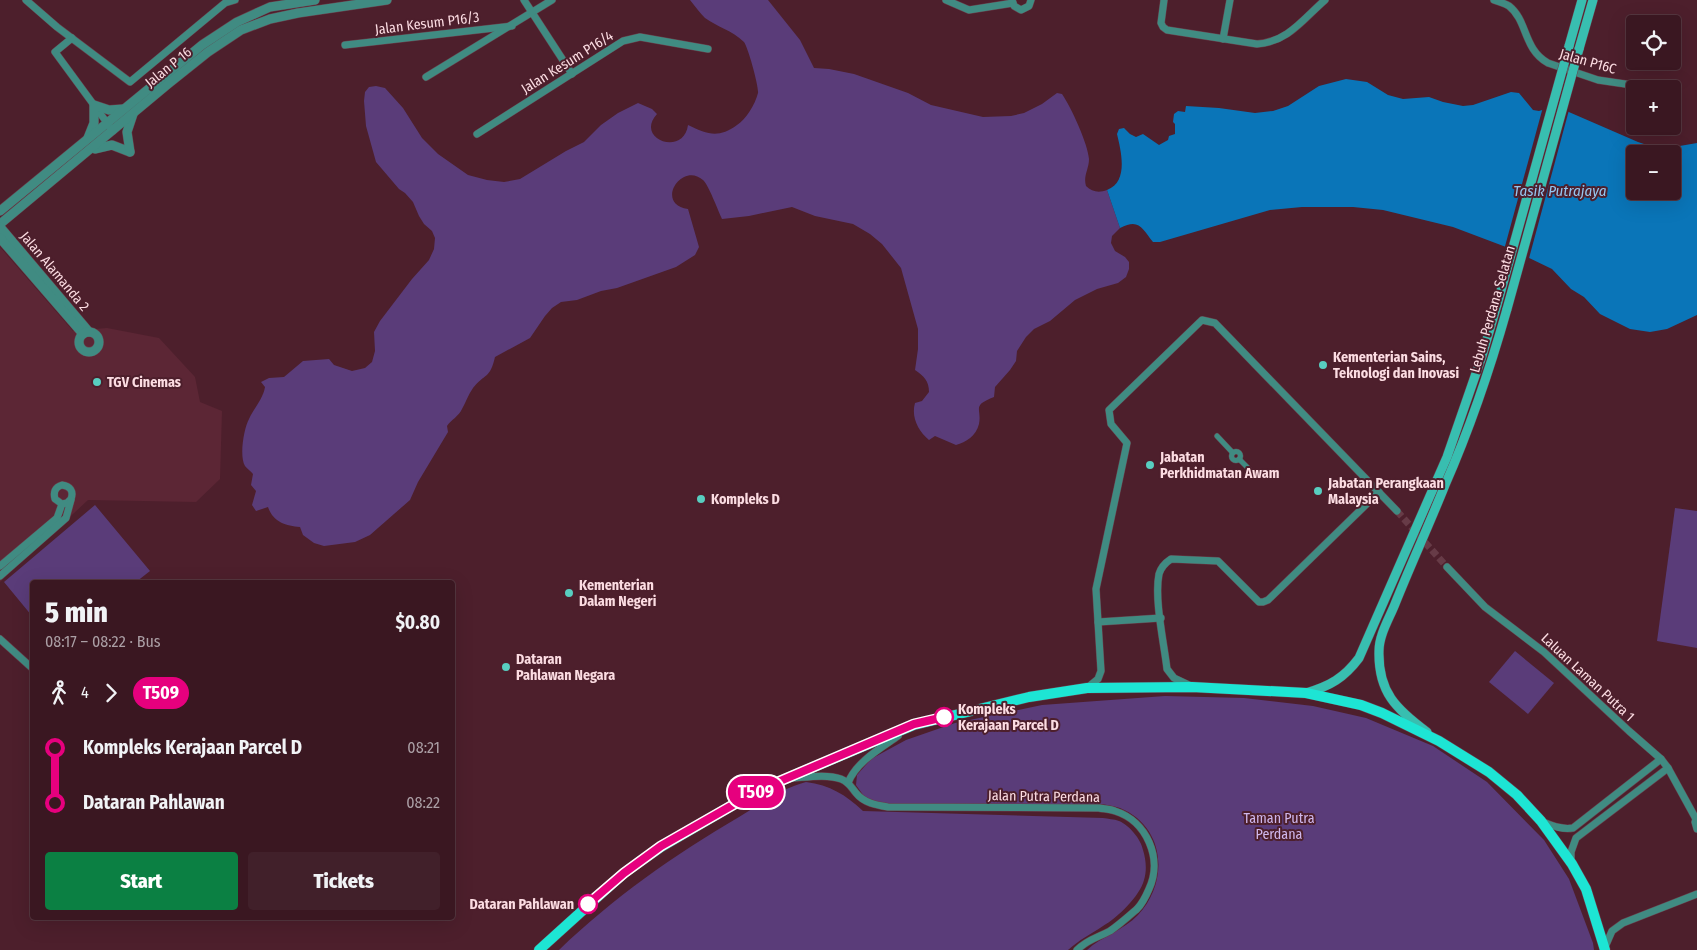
<!DOCTYPE html>
<meta charset="utf-8">
<style>
body{margin:0;font-family:"Fira Sans Condensed",sans-serif;background:#41202a;color:#f1f3f6;height:100vh;display:flex;flex-direction:column;font-size:19px;white-space:nowrap}
*{box-sizing:border-box;margin:0}
p{font-size:16px;color:#ab9fa5}
.icon{flex:none;width:28px;height:28px;fill:none;stroke:currentColor;stroke-width:2;stroke-linecap:round;stroke-linejoin:round}
.map{position:relative;flex:1;overflow:hidden}
.details{position:absolute;left:30px;top:580px;width:425px;height:340px;display:flex;flex-direction:column;background:#3a1721;border-radius:5px;box-shadow:0 5px 20px #0002,0 0 0 1px #54363f}
.details>*{flex:none}
.badge{padding:0 10px;border-radius:16px;font-size:18px;line-height:32px}
.tools{position:absolute;left:1626px;top:15px;display:grid;gap:10px}
.tools a{display:grid;place-items:center;width:55px;height:55px;border-radius:5px;background:#3a1721;box-shadow:0 5px 20px #0002,0 0 0 1px #54363f;font-size:25px}
.map>.badge{position:absolute;translate:-50% -50%;box-shadow:0 0 0 2px #fff}
.legs{display:flex;align-items:center;gap:8px;height:55px;padding:0 15px;font-size:16px}
.legs p{margin-inline-start:auto}
.headline{display:flex;align-items:center;justify-content:space-between;height:85px;padding:0 15px}
h1{font-size:28px;font-weight:800;line-height:38px}
.button{display:flex;gap:10px;margin-top:auto;padding:10px 15px}
.button a{flex:1;height:58px;border-radius:5px;background:#0b8043;color:#fff;font-size:20px;font-weight:800;line-height:58px;text-align:center}
.button a+a{background:#41202a;color:#f1f3f6}
ul{padding:0 15px;list-style:none}
li{display:flex;align-items:center;gap:18px;height:55px;font-size:19px}
li i{display:grid;place-items:center;width:8px;height:100%;margin:0 6px;background:currentColor}
li i::after{content:'';width:12px;height:12px;margin:-6px;border:4px solid;border-radius:50%;background:#3a1721}
li p{margin-inline-start:auto}
li:first-child i{background:linear-gradient(#0000 50%,currentColor 0)}
li:last-child i{background:linear-gradient(currentColor 50%,#0000 0)}
.map>svg:first-child{display:block}
</style>
<div class="map">
<svg width="1697" height="950" viewBox="0 0 1697 950">
<rect width="100%" height="100%" fill="#4d1f2c"/>
<path fill="#5c2635" d="M0 247 73 331 107 328 159 338 195 377 200 402 222 411 220 479 196 502 88 500 0 582Z"/>
<g fill="#5a3c79">
<path d="M690 0H768L800 40 814 68 829 69 854 74 908 93 931 105 983 117 1011 116 1024 113 1042 104 1057 93 1062 94C1071 107 1088 144 1089 159 1089 169 1083 176 1086 186 1092 192 1099 193 1107 190L1120 228 1112 236 1111 243 1115 251 1125 257 1129 262V269L1126 277 1118 283 1097 289 1075 300 1050 321 1034 329 1026 337 1017 351 1016 361 1010 370 995 387 994 397C971 406 982 408 979 424 976 436 966 442 956 445L935 436 929 440C918 431 911 417 915 403L922 401 929 392C929 381 924 376 915 370L918 349V329L901 268 882 244 870 234 853 224 815 216 792 207 749 216 722 219C718 210 708 184 703 180 682 161 654 204 688 209L699 247 695 255 676 267 617 288 601 291 577 300 561 302 552 308 545 316 530 338 495 357C490 379 485 373 473 388 468 395 466 402 462 409 459 416 451 420 447 426L448 432 418 482 410 500 370 535 355 542 324 546 314 543 303 535 300 527C286 526 273 522 268 507L256 511 252 505 256 491 251 485 253 474C251 471 247 469 245 466 239 456 244 428 249 419 254 408 263 399 265 387L261 382 269 378 284 377 303 361 329 359 334 365 352 371 365 368 372 362 375 351 374 332 380 321 412 279 429 260 434 249 435 238 432 231 424 224 419 216 413 202 405 193 399 189 376 162 366 126 364 101 365 92 369 87 376 86 385 88 403 108 422 138 438 154 468 175 487 180 504 182 520 179 566 151 584 142 601 125 618 113 638 103 652 109 657 114C634 139 684 157 688 125 707 134 718 139 737 125 746 119 755 105 758 93 759 87 748 47 744 42 732 30 717 27 705 18 700 13 695 6 690 0Z"/>
<path d="M95 505 150 571 136 582H32V616L4 582Z"/>
<path d="M1675 508 1697 511V648L1657 641Z"/>
<path d="M1515 651 1554 683 1528 714 1489 682Z"/>
<path d="M1165 696 1244 698 1313 706 1366 718 1433 746 1487 782 1544 840 1569 879 1593 943 1594 950H1087C1102 936 1124 930 1138 915 1169 882 1166 827 1120 808 1114 806 1107 805 1101 804L887 805 866 799 856 785 857 775 871 759 906 740 955 723 1042 705Z"/>
<path d="M806 782C830 785 846 795 863 811L1103 818C1108 819 1114 819 1119 821 1129 825 1141 839 1143 850 1146 860 1147 870 1144 880 1140 896 1117 918 1103 926 1091 934 1079 940 1068 950H559C613 898 674 855 739 817 761 804 782 788 806 782Z"/>
</g>
<path fill="#0a75b8" fill-rule="evenodd" d="M1346 79 1367 82 1388 95 1403 99 1429 97 1443 102 1463 106 1473 105 1511 92 1519 93 1533 110 1539 111 1555 106 1638 142 1653 147 1668 148 1697 143V315L1667 329 1650 332 1630 329 1600 314 1584 297 1571 289 1552 269 1506 247 1453 227 1383 210 1353 207H1302L1270 210 1160 242H1153C1142 229 1140 218 1120 228L1107 190C1129 182 1121 151 1117 134L1119 129 1124 128 1130 134 1136 137 1143 134 1159 145 1168 140 1169 136 1175 134V124L1173 122 1174 114 1178 111 1185 112 1186 106 1219 108 1255 113 1273 111 1288 106 1319 86ZM1635 154H1672V191H1635Z"/>
<path fill="#4d1f2c" d="M1555 103 1569 110 1528 262 1504 250 1543 107Z"/>
<g fill="none" stroke-linecap="round" stroke-linejoin="round">
<path stroke="#673b47" stroke-width="7" stroke-dasharray="7 3.5" stroke-linecap="butt" d="M1397 511 1447 567"/>
<g stroke="#693d49" stroke-width="6">
<g id="pedestrian">
<path d="M1217 436 1233 453"/>
<circle cx="1236" cy="456" r="4.5"/>
<path d="M1239 459 1256 476"/>
</g>
</g>
<g stroke="#693d49" stroke-width="8">
<g id="minor">
<path d="M26 0 57 27 130 82 225 3 235 0"/>
<path d="M524 0 572 74"/>
<path d="M946 0 969 10 1013 3"/>
<path d="M1012 0 1014 6 1021 10 1029 6 1031 0"/>
<path d="M1164 0 1161 23 1163 27 1167 30 1257 44C1288 42 1303 19 1325 0"/>
<path d="M1494 0C1499 2 1504 3 1509 6 1528 21 1523 49 1548 63L1598 80 1632 85 1678 87"/>
<path d="M72 38 55 52 113 131"/>
<path d="M1223 39 1230 0"/>
<path d="M345 45 512 26"/>
<path d="M426 77 552 0"/>
<path d="M477 134 623 41 640 37 708 49"/>
<path d="M0 566 57 518 62 504 67 503 71 499C74 491 70 486 62 485 55 487 53 492 55 499L62 504"/>
<path d="M1447 567 1485 607 1544 652 1629 731 1661 759 1668 768 1696 819"/>
<path d="M0 576 66 518 71 500"/>
<path d="M1098 622 1161 618"/>
<path d="M0 639 32 668"/>
<path d="M1191 686 1174 678 1167 669C1164 643 1154 599 1159 574 1161 567 1165 563 1171 559L1218 561 1259 602H1263L1268 600 1379 492"/>
<path d="M1087 688 1098 679 1101 671 1096 589 1127 443 1111 424 1109 410 1202 320 1215 323 1397 511"/>
<path d="M793 778C808 777 827 774 841 779 849 782 851 787 856 793 864 803 876 805 888 807L1099 808C1104 809 1110 809 1115 811 1147 821 1163 859 1149 889 1146 896 1142 904 1137 909 1129 916 1119 925 1110 931 1097 938 1088 939 1077 950"/>
<path d="M848 783C856 762 881 748 898 736"/>
<path d="M1697 817 1695 822 1697 829"/>
<path d="M1541 821C1551 825 1561 830 1573 828L1661 759"/>
<path d="M1571 861V852L1576 838 1668 768"/>
<path d="M1605 947 1612 931 1623 923 1697 894"/>
</g>
</g>
<g stroke="#693d49" stroke-width="10">
<g id="tertiary">
<path d="M88 138 94 123V105L109 110 123 109"/>
<path d="M95 149 112 145 130 152"/>
<path d="M130 152 127 132 133 114"/>
<path d="M0 211 202 45 237 22 270 7 315 0"/>
<path d="M0 224 168 84 208 52 241 30 270 19 298 13 387 0"/>
<path d="M0 227 89 332"/>
<path d="M0 238 83 334"/>
<circle cx="89" cy="342" r="10"/>
</g>
</g>
<g stroke="#693d49" stroke-width="10">
<g id="secondary">
<path d="M1569 46 1582 0"/>
<path d="M1579 49 1593 0"/>
<path d="M1306 693C1330 686 1344 678 1359 658L1447 457 1482 356 1497 305"/>
<path d="M1427 732C1396 709 1378 692 1379 651 1379 635 1389 619 1395 604 1411 564 1429 525 1445 485 1470 428 1490 369 1507 309"/>
</g>
</g>
<g stroke="#693d49" stroke-width="11">
<path id="primary" d="M539 950 624 873 661 847 759 790 914 725 1029 697 1087 688 1192 687 1306 693 1361 705 1382 713 1439 741 1489 772 1517 795 1541 821 1572 864 1586 889 1605 950"/>
</g>
<use href="#pedestrian" stroke="#408b82" stroke-width="5"/>
<use href="#minor" stroke="#408b82" stroke-width="7"/>
<use href="#tertiary" stroke="#408b82" stroke-width="9"/>
<use href="#secondary" stroke="#38beb0" stroke-width="9"/>
<use href="#primary" stroke="#1de5d4" stroke-width="10"/>
<g stroke="#693d49" stroke-width="10" stroke-linecap="butt">
<g id="secondary-bridge">
<path d="M1497 305 1569 46"/>
<path d="M1507 309 1579 49"/>
</g>
</g>
<use href="#secondary-bridge" stroke="#38beb0" stroke-width="9"/>
</g>
<g fill="none" stroke-linecap="round" stroke-linejoin="round">
<g stroke="#fff" stroke-width="11">
<path id="line-1" d="M588 904 624 873 661 846 759 790 914 724 944 717"/>
</g>
<use href="#line-1" stroke="#e6007e" stroke-width="8"/>
</g>
<g fill="#58cec0" stroke="#4d1f2c" stroke-width="2">
<circle cx="1323" cy="365" r="5"/>
<circle cx="97" cy="382" r="5"/>
<circle cx="1150" cy="465" r="5"/>
<circle cx="1318" cy="491" r="5"/>
<circle cx="701" cy="499" r="5"/>
<circle cx="569" cy="593" r="5"/>
<circle cx="506" cy="667" r="5"/>
</g>
<g fill="#fff" stroke="#e6007e" stroke-width="2.5">
<circle cx="944" cy="717" r="9"/>
<circle cx="588" cy="904" r="9"/>
</g>
<g text-anchor="middle" stroke-width="4" stroke-linejoin="round" paint-order="stroke">
<g font-size="14" fill="#fcdce2" stroke="#4d1f2c">
<text transform="translate(427 23) rotate(-7)" y="5">Jalan Kesum P16/3</text>
<text transform="translate(1588 61) rotate(16)" y="5">Jalan P16C</text>
<text transform="translate(567 62) rotate(-32)" y="5">Jalan Kesum P16/4</text>
<text transform="translate(168 67) rotate(-39)" y="5">Jalan P 16</text>
<text transform="translate(55 271) rotate(50)" y="5">Jalan Alamanda 2</text>
<text transform="translate(1492 309) rotate(-74)" y="5">Lebuh Perdana Selatan</text>
<text transform="translate(1588 677) rotate(43)" y="5">Laluan Laman Putra 1</text>
<text transform="translate(1044 796) rotate(1)" y="5">Jalan Putra Perdana</text>
</g>
<g font-size="14" font-weight="bold" fill="#fcdce2" stroke="#4d1f2c" text-anchor="start">
<text x="1333" y="362">Kementerian Sains,<tspan x="1333" dy="16">Teknologi dan Inovasi</tspan></text>
<text x="107" y="387">TGV Cinemas</text>
<text x="1160" y="462">Jabatan<tspan x="1160" dy="16">Perkhidmatan Awam</tspan></text>
<text x="1328" y="488">Jabatan Perangkaan<tspan x="1328" dy="16">Malaysia</tspan></text>
<text x="711" y="504">Kompleks D</text>
<text x="579" y="590">Kementerian<tspan x="579" dy="16">Dalam Negeri</tspan></text>
<text x="516" y="664">Dataran<tspan x="516" dy="16">Pahlawan Negara</tspan></text>
</g>
<g font-size="14" font-weight="bold" fill="#fcdce2" stroke="#4d1f2c" text-anchor="start">
<text x="958" y="714">Kompleks<tspan x="958" dy="16">Kerajaan Parcel D</tspan></text>
<text x="574" y="909" text-anchor="end">Dataran Pahlawan</text>
</g>
<g font-size="14" fill="#cfb7ed" stroke="#4d1f2c">
<text x="1279" y="823">Taman Putra<tspan x="1279" dy="16">Perdana</tspan></text>
</g>
<g font-size="15" font-style="italic" fill="#95c6f0" stroke="#4d1f2c">
<text x="1560" y="196">Tasik Putrajaya</text>
</g>
</g>
</svg>
<div class="tools">
<a><svg class="icon" aria-label="locate" viewBox="0 0 24 24"><circle cx="12" cy="12" r="6"/><path d="M12 2v4M12 18v4M2 12h4M18 12h4"/></svg></a>
<a>+</a>
<a>−</a>
</div>
<b class="badge" style="left:756px;top:792px;background:#e6007e;color:#fff">T509</b>
<section class="details">
<div class="headline"><div><h1>5 min</h1><p>08:17 – 08:22 · Bus</p></div><b>$0.80</b></div>
<div class="legs"><svg class="icon" aria-label="walk" viewBox="0 0 24 24"><circle cx="13" cy="4" r="2"/><path d="M13 8l-2 6 4 7M11 14l-3 7M7 12l3-4h3l4 4"/></svg>4<svg class="icon" aria-label="forward" viewBox="0 0 24 24"><path d="M9 5l7 7-7 7"/></svg><b class="badge" style="background:#e6007e;color:#fff">T509</b></div>
<ul>
<li><i style="color:#e6007e"></i><b>Kompleks Kerajaan Parcel D</b><p>08:21</p></li>
<li><i style="color:#e6007e"></i><b>Dataran Pahlawan</b><p>08:22</p></li>
</ul>
<div class="button"><a>Start</a><a>Tickets</a></div>
</section>
</div>
